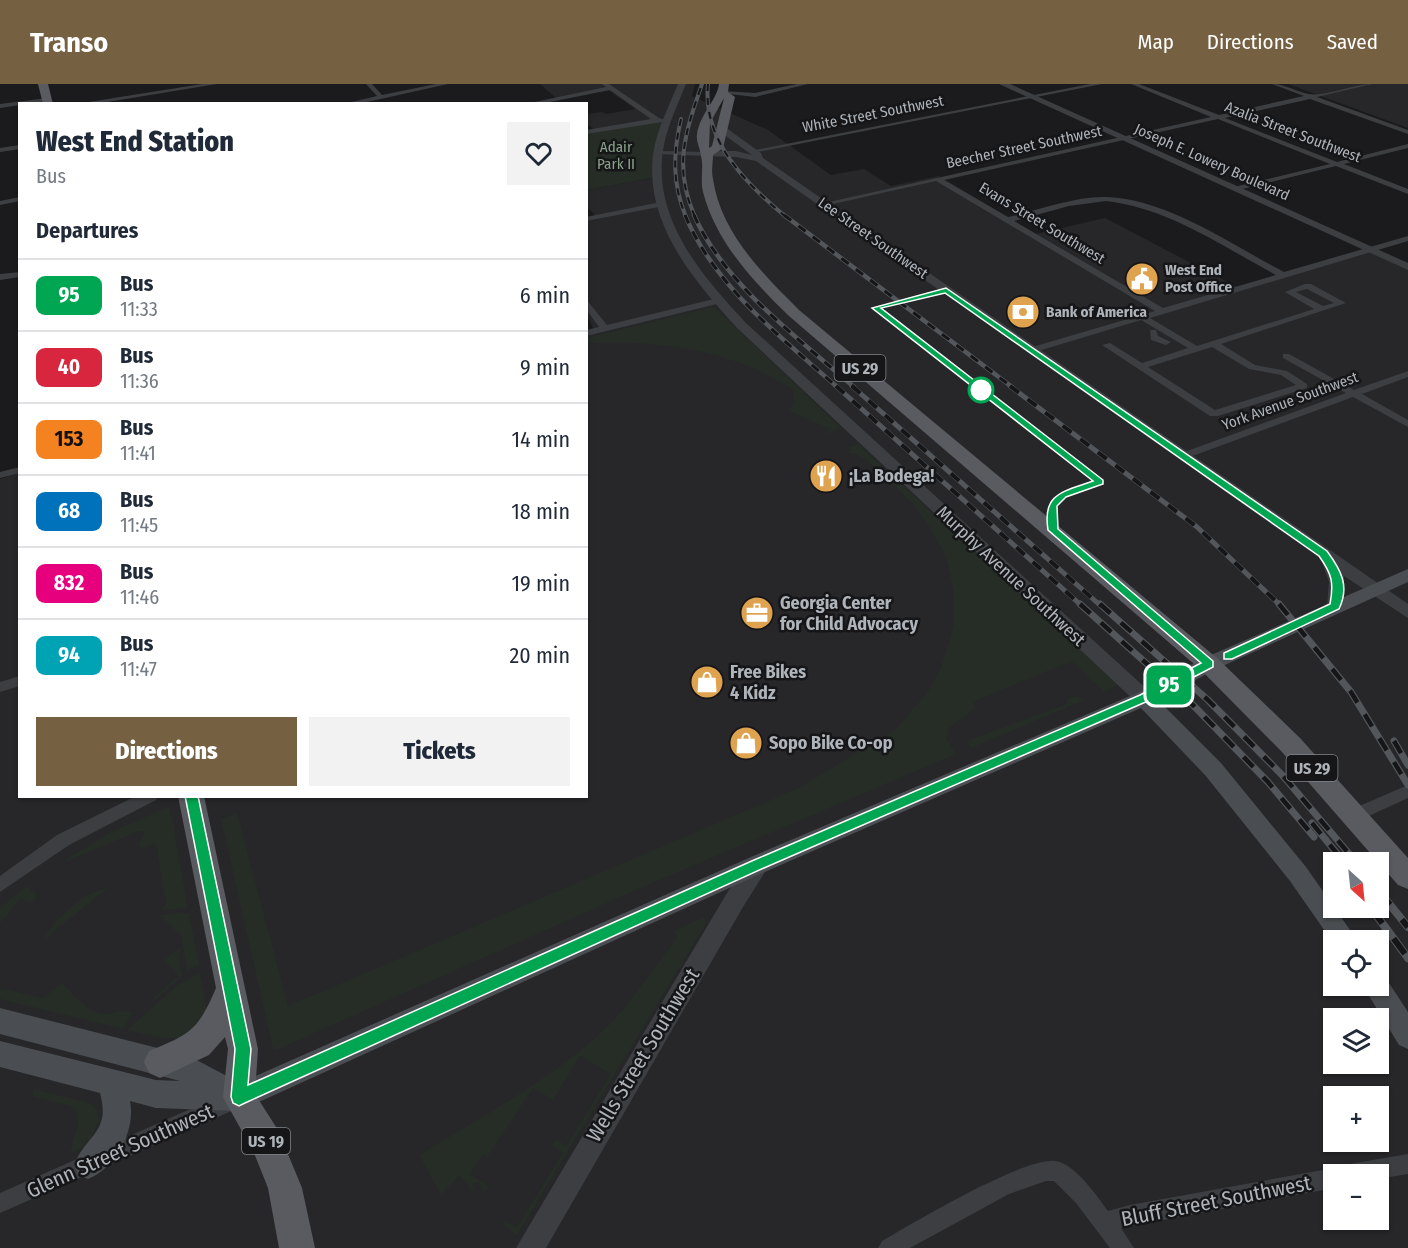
<!DOCTYPE html>
<meta charset="utf-8">
<style>
body{margin:0;font-family:"Fira Sans Condensed",sans-serif;background:#f2f2f3;color:#1f2937;height:100vh;display:flex;flex-direction:column;font-size:22px;white-space:nowrap}
*{box-sizing:border-box;margin:0}
p{font-size:20px;color:#747a83}
.icon{flex:none;width:33px;height:33px;fill:none;stroke:currentColor;stroke-width:2;stroke-linecap:round;stroke-linejoin:round}
.map{position:relative;flex:1;overflow:hidden}
.panel{position:absolute;left:18px;top:18px;width:570px;height:696px;display:flex;flex-direction:column;background:#fff;border-radius:0px;box-shadow:0 2px 4px #0004}
.panel>*{flex:none}
.badge{padding:0 12px;border-radius:9px;font-size:21px;line-height:39px}
.needle{width:39px;rotate:153deg}
.tools{position:absolute;left:1323px;top:768px;display:grid;gap:12px}
.tools a{display:grid;place-items:center;width:66px;height:66px;border-radius:0px;background:#fff;box-shadow:0 2px 4px #0004;font-size:30px}
.map>.badge{position:absolute;translate:-50% -50%;box-shadow:0 0 0 3px #fff}
h2{padding:0 18px;font-size:22px;line-height:54px}
.round{display:grid;place-items:center;flex:none;width:63px;height:63px;border-radius:0px;background:#f2f2f3}
.head{display:flex;align-items:center;justify-content:space-between;height:102px;padding:0 18px}
h1{font-size:28px;font-weight:800;line-height:45px}
.button{display:flex;gap:12px;margin-top:auto;padding:12px 18px}
.button a{flex:1;height:69px;border-radius:0px;background:#756042;color:#fff;font-size:24px;font-weight:800;line-height:69px;text-align:center}
.button a+a{background:#f2f2f3;color:#1f2937}
ul{padding:0;list-style:none}
li{display:flex;align-items:center;gap:18px;height:72px;padding:0 18px;border-top:2px solid #e0e1e3}
li div{flex:1}
li b{display:block;font-size:22px}
li em{font-style:normal}
li .badge{min-width:66px;font-weight:700;text-align:center}
header{display:flex;align-items:center;gap:36px;box-sizing:border-box;height:84px;padding:0 30px;background:#756042;color:#fff}
header strong{font-size:28px}
nav{display:flex;gap:33px;margin-inline-start:auto;font-size:21px}
.map>svg:first-child{display:block}
</style>
<header>
<strong>Transo</strong>
<nav><a>Map</a><a>Directions</a><a>Saved</a></nav>
</header>
<div class="map">
<svg width="1408" height="1164" viewBox="0 0 1408 1164">
<rect width="100%" height="100%" fill="#1b1b1d"/>
<g fill="#27272a" fill-rule="evenodd">
<path d="M540 0H695L692 12 768 46 831 91 864 85 891 102 939 92 1036 150 1105 134 1237 203 1372 163 1408 180V1164H0V395L19 389 20 712H586V248L594 246 587 232 586 135 597 133 587 123V106L657 93 587 40V30L602 28 606 30 635 25 608 6 557 15ZM1334 778H1378V824H1334ZM1334 856H1378V902H1334ZM1334 934H1378V980H1334ZM1334 1012H1378V1058H1334ZM1334 1090H1378V1136H1334Z"/>
<path d="M1288 0H1408V44Z"/>
</g>
<g fill="#252d26">
<path d="M666 37 657 93 587 106V48Z"/>
<path d="M712 223 715 224 841 344 824 351 830 345 789 327 795 318 793 306C733 265 657 256 587 259V254Z"/>
<path d="M858 360 1118 601 1104 608 1072 577 972 618 976 624 949 644 947 656 956 670 636 806 276 966 273 965 221 735 237 729 288 922 797 705 895 646 927 609 941 584 953 544 954 507 946 472 929 443 915 422 865 374 862 375 855 369H845L852 367 848 363Z"/>
<path d="M1077 612 1085 616 971 664 968 660 969 656 1067 620V615Z"/>
<path d="M166 724H170L188 824 160 826 166 821 156 760 141 764 138 762 145 748 139 747 57 781 113 747Z"/>
<path d="M27 802 37 812 32 818 20 815 0 839V824Z"/>
<path d="M108 804 46 854H44C57 833 83 808 108 804Z"/>
<path d="M189 829 199 881 187 886 181 852 160 831Z"/>
<path d="M704 833 706 838 704 843 517 1151 503 1140 506 1137 517 1143 563 1069 553 1062V1058L557 1056 566 1062 611 990 580 972 553 1016 533 1004 487 1073 483 1071 470 1090 490 1103 483 1108 479 1098 472 1100 475 1108 459 1092 441 1111 419 1071C480 1034 555 993 606 944 633 917 654 884 677 853L674 847Z"/>
<path d="M181 863 179 875 182 892 155 916 153 914 179 892 164 876Z"/>
<path d="M200 888C201 899 208 919 205 930 195 967 152 952 127 946L178 901Z"/>
<path d="M62 899C75 911 90 932 109 930 118 928 123 925 132 929L123 945 0 915V904L43 914Z"/>
<path d="M34 1005 89 1019 95 1023 100 1035 88 1061 70 1070 78 1040 76 1026 71 1022 32 1012Z"/>
</g>
<g fill="none" stroke-linecap="round" stroke-linejoin="round">
<g fill="#3c3e41" fill-rule="evenodd">
<path d="M202 0H217L95 20H76Z"/>
<path d="M366 0H372L382 11 436 0H448L358 20H343L377 12Z"/>
<path d="M602 0H609L659 34 669 37 586 50V46L651 35 610 6 540 20H525L606 3Z"/>
<path d="M797 0H808L755 13 720 9 723 7 755 9Z"/>
<path d="M1090 0H1102L753 69 750 67Z"/>
<path d="M1131 0H1139L1219 31 1304 12 1272 0C1286 0 1296 8 1309 10 1324 13 1354 0 1372 0L1317 13 1408 46V50L1310 15 1225 34 1337 78 1408 60V64L1344 80 1408 105V110L1336 82 1234 107V103L1330 80 1218 35 944 96 1008 133C1040 126 1074 112 1107 113 1167 115 1232 161 1284 188L1408 152V157L1150 234 1197 262 1314 225 1285 208 1305 200H1311L1346 219 1221 260 1255 281 1287 287 1307 300V304L1218 332H1210L1102 261 1110 259 1142 279 1188 264 1141 236 1035 268H1029V264L1155 227 936 97 824 122 820 120 1211 33ZM1106 117C1168 124 1222 162 1276 191L1163 224 1014 137 1069 122ZM1307 205 1334 219 1323 222 1296 208ZM1212 263 1249 285 1281 291 1296 301 1215 326 1148 283Z"/>
<path d="M47 14 49 17 20 20V21L0 24V20Z"/>
<path d="M20 61V65L0 68V64Z"/>
<path d="M658 67 707 68 710 70 707 72 656 70Z"/>
<path d="M20 113V117L0 121V117Z"/>
<path d="M661 118H664V122L586 137V133Z"/>
<path d="M20 188V193L0 196V190Z"/>
<path d="M718 214 722 217 721 219 586 252V246L599 243 586 225V215L607 241Z"/>
<path d="M1150 246H1156L1158 252 1171 258 1166 261 1151 256Z"/>
<path d="M1283 270H1289L1354 306 1408 287V293L1362 310 1408 336V343L1353 313 1187 374H1179V370L1346 309 1283 274Z"/>
<path d="M20 383V389L0 394V388Z"/>
<path d="M20 592V602L0 608V598Z"/>
<path d="M1408 701V714L1360 736 1355 737 1350 736 1347 731 1350 726Z"/>
<path d="M136 712H158L156 716 69 761 0 808V792L57 751Z"/>
<path d="M229 1008 236 1011 239 1018 236 1025 0 1129V1109Z"/>
<path d="M1408 1070V1090L1378 1095V1090H1334V1104L1121 1144 1134 1164H1110L1076 1119 1054 1097H1046L1009 1110 910 1164H878L882 1157C913 1139 1025 1072 1056 1077 1075 1080 1097 1112 1108 1127L1130 1121 1334 1084 1341 1087 1343 1083 1350 1080Z"/>
</g>
<g fill="#3c3e41" fill-rule="evenodd">
<path d="M678 0H686C678 20 668 40 664 61 650 132 701 191 746 239L1151 609 1153 614 1151 619H1137L738 245C692 195 639 133 655 60 660 39 670 20 678 0Z"/>
<path d="M999 0H1010L1408 179V186Z"/>
<path d="M719 43H725L761 69 763 74 1408 520V534L1344 492 1343 523 1335 529 1329 527 1327 523 1329 498 1321 475 756 77 736 73 704 72V68L707 67H736L752 71 719 47Z"/>
<path d="M759 771 767 773 770 780 743 823 546 1164H516L727 809 751 773Z"/>
</g>
<g fill="#4a4d51" fill-rule="evenodd">
<path d="M1408 485V498L1216 585 1158 616 1221 679 1306 783 1357 856H1334V860L1290 797 1205 691 1141 624 767 787 239 1027 156 1024 130 1017C136 1046 116 1084 88 1095L78 1091 74 1081C86 1050 111 1049 100 1009L0 983V957L156 996 180 997 0 950V924L189 972 240 999 751 773 1137 609 1202 575Z"/>
<path d="M1378 891 1385 893 1408 928V965L1399 961 1363 902H1378Z"/>
</g>
<g fill="#595b60" fill-rule="evenodd">
<path d="M38 0H48L53 20H43Z"/>
<path d="M719 0H729L728 8 735 13 723 64 713 71C713 79 711 87 713 95 721 149 762 189 799 226L1217 574 1300 654 1408 774V805L1398 801 1282 668 1201 586 789 232C753 197 716 158 703 108 700 96 704 83 701 72 700 63 696 59 697 50 700 30 717 16 719 0ZM724 14 712 62 709 64 710 39Z"/>
<path d="M178 712H204L258 965 255 1010 278 1046 302 1104 315 1164H279L268 1104 254 1069 223 1013 228 965 225 953 209 971 160 994 149 989 144 978 149 967C191 950 198 946 216 904Z"/>
</g>
<g stroke="#53565a" stroke-width="4">
<g id="rail-far4">
<path d="M708 0C702 56 746 100 786 133"/>
<path d="M681 35C673 70 672 99 686 133"/>
<path d="M695 133C673 83 685 49 702 0"/>
</g>
</g>
<g stroke="#53565a" stroke-width="4.5">
<g id="rail-far3">
<path d="M685 131C715 203 781 253 837 303"/>
<path d="M694 131C724 200 799 255 854 303"/>
<path d="M784 131 1012 303"/>
</g>
</g>
<g stroke="#53565a" stroke-width="5">
<g id="rail-far2">
<path d="M836 302 1082 522"/>
<path d="M852 302 1101 522"/>
<path d="M1010 302 1197 443 1281 522"/>
</g>
</g>
<g stroke="#53565a" stroke-width="7">
<g id="rail-far1">
<path d="M1080 520 1194 622 1268 698 1314 753"/>
<path d="M1100 520 1208 616 1284 693 1356 778"/>
<path d="M1279 520 1351 608 1408 701"/>
<path d="M1394 657 1408 681"/>
<path d="M1312 739 1344 778"/>
</g>
</g>
<g stroke="#53565a" stroke-width="8">
<g id="rail">
<path d="M1378 806 1408 843"/>
<path d="M1371 824 1408 874"/>
</g>
</g>
<use href="#rail-far4" stroke="#161618" stroke-width="2" stroke-dasharray="7" stroke-linecap="butt"/>
<use href="#rail-far3" stroke="#161618" stroke-width="3" stroke-dasharray="9" stroke-linecap="butt"/>
<use href="#rail-far2" stroke="#161618" stroke-width="4" stroke-dasharray="11" stroke-linecap="butt"/>
<use href="#rail-far1" stroke="#161618" stroke-width="4.5" stroke-dasharray="14" stroke-linecap="butt"/>
<use href="#rail" stroke="#161618" stroke-width="6" stroke-dasharray="19" stroke-linecap="butt"/>
</g>
<path fill="#00a651" stroke="#fff" stroke-width="1.5" d="M946 204 1327 467C1341 486 1350 502 1339 525L1232 575H1224V569L1330 520C1334 499 1332 490 1319 472L945 209 881 224 1103 396V400L1066 413 1057 422 1058 445 1213 577V583L1148 617 764 784 245 1019 239 1022 233 1019 231 1013 235 965 185 712 187 709 191 707 198 712 251 965 248 1001 754 776 1140 611 1201 579 1048 446C1042 409 1063 408 1093 397L872 224Z"/>
<defs>
<g id="civic-disc" transform="scale(1.725)"><circle r="9.5" fill="#dfa350" stroke="#161618"/><path d="M-.6-6.5H3V-4.5H.6V-3L4-1V1h2V6H-6V1h2V-1L-.6-3ZM-1.2 2.5V6h2.4V2.5Z" fill="#fff"/></g>
<g id="bank-disc" transform="scale(1.725)"><circle r="9.5" fill="#dfa350" stroke="#161618"/><path d="M-6-4H6V4H-6ZM0-2.3a2.3 2.3 0 1 0 0 4.6a2.3 2.3 0 1 0 0-4.6Z" fill="#fff"/></g>
<g id="restaurant-disc" transform="scale(1.725)"><circle r="9.5" fill="#dfa350" stroke="#161618"/><path d="M-5-6h1v4h1v-4h1v4h1v-4h1v5L-1.5 .5V6h-2V.5L-5-1ZM5-6V6H3V1.5H1.5Q1.5-4 5-6Z" fill="#fff"/></g>
<g id="office-disc" transform="scale(1.725)"><circle r="9.5" fill="#dfa350" stroke="#161618"/><path d="M-6-3h4V-5.5h4V-3h4V5H-6ZM-1-4.5V-3h2v-1.5ZM-6 0V1H6V0Z" fill="#fff"/></g>
<g id="shop-disc" transform="scale(1.725)"><circle r="9.5" fill="#dfa350" stroke="#161618"/><path d="M-5-2.5h2.3a2.7 3.5 0 0 1 5.4 0H5L5.5 6h-11ZM-1.5-2.5h3a1.5 2.3 0 0 0-3 0Z" fill="#fff"/></g>
</defs>
<g fill-rule="evenodd">
<use href="#civic-disc" x="1142" y="195"/>
<use href="#bank-disc" x="1023" y="228"/>
<use href="#restaurant-disc" x="826" y="392"/>
<use href="#office-disc" x="757" y="529"/>
<use href="#shop-disc" x="707" y="598"/>
<use href="#shop-disc" x="746" y="659"/>
</g>
<circle fill="#fff" stroke="#00a651" stroke-width="3" cx="981" cy="306" r="12"/>
<g text-anchor="middle" stroke-width="5" stroke-linejoin="round" paint-order="stroke">
<g font-size="15" fill="#afb4bb" stroke="#161618">
<text transform="translate(873 30) rotate(-11)" y="5">White Street Southwest</text>
<text transform="translate(1293 48) rotate(21)" y="5">Azalia Street Southwest</text>
<text transform="translate(1024 63) rotate(-12)" y="5">Beecher Street Southwest</text>
<text transform="translate(1212 78) rotate(24)" y="5">Joseph E. Lowery Boulevard</text>
<text transform="translate(1042 139) rotate(31)" y="5">Evans Street Southwest</text>
<text transform="translate(873 154) rotate(35)" y="5">Lee Street Southwest</text>
<text transform="translate(1290 317) rotate(-20)" y="5">York Avenue Southwest</text>
</g>
<g font-size="15" fill="#89a388" stroke="#161618">
<text x="616" y="68">Adair<tspan x="616" dy="17">Park II</tspan></text>
</g>
<g font-size="15" font-weight="bold" fill="#afb4bb" stroke="#161618" text-anchor="start">
<text x="1165" y="191">West End<tspan x="1165" dy="17">Post Office</tspan></text>
<text x="1046" y="233">Bank of America</text>
</g>
<g fill="#161618" stroke="#81858a" stroke-width="1.5">
<rect x="834.5" y="271" width="51" height="26" rx="4.5"/>
<rect x="1286.5" y="671" width="51" height="26" rx="4.5"/>
<rect x="242" y="1044" width="48" height="26" rx="4.5"/>
</g>
<g font-size="16" font-weight="bold" fill="#afb4bb">
<text x="860" y="290">US 29</text>
<text x="1312" y="690">US 29</text>
<text x="266" y="1063">US 19</text>
</g>
<g font-size="18" font-weight="bold" fill="#afb4bb" stroke="#161618" text-anchor="start">
<text x="849" y="398">¡La Bodega!</text>
<text x="780" y="525">Georgia Center<tspan x="780" dy="21">for Child Advocacy</tspan></text>
<text x="730" y="594">Free Bikes<tspan x="730" dy="21">4 Kidz</tspan></text>
<text x="769" y="665">Sopo Bike Co-op</text>
</g>
<g font-size="18" fill="#afb4bb" stroke="#161618">
<text transform="translate(1011 492) rotate(43)" y="6">Murphy Avenue Southwest</text>
</g>
<g font-size="21" fill="#afb4bb" stroke="#161618">
<text transform="translate(643 971) rotate(-59)" y="7">Wells Street Southwest</text>
<text transform="translate(120 1067) rotate(-24)" y="7">Glenn Street Southwest</text>
<text transform="translate(1216 1117) rotate(-11)" y="7">Bluff Street Southwest</text>
</g>
</g>
</svg>
<div class="tools">
<a><svg class="needle" viewBox="-14 -14 28 28"><path d="M0-13l5 13h-10z" fill="#e53935"/><path d="M0 13l5-13h-10z" fill="#747a83"/></svg></a>
<a><svg class="icon" aria-label="locate" viewBox="0 0 24 24"><circle cx="12" cy="12" r="6"/><path d="M12 2v4M12 18v4M2 12h4M18 12h4"/></svg></a>
<a><svg class="icon" aria-label="layers" viewBox="0 0 24 24"><path d="M12 4l9 5-9 5-9-5zM3 14l9 5 9-5"/></svg></a>
<a>+</a>
<a>−</a>
</div>
<b class="badge" style="left:1169px;top:601px;background:#00a651;color:#fff">95</b>
<section class="panel">
<div class="head"><div><h1>West End Station</h1><p>Bus</p></div><a class="round"><svg class="icon" aria-label="heart" viewBox="0 0 24 24"><path d="M12 20l-8-8c-3-5 5-10 8-4 3-6 11-1 8 4z"/></svg></a></div>
<h2>Departures</h2>
<ul>
<li><span class="badge" style="background:#00a651;color:#fff">95</span><div><b>Bus</b><p>11:33</p></div><em>6 min</em></li>
<li><span class="badge" style="background:#d7263d;color:#fff">40</span><div><b>Bus</b><p>11:36</p></div><em>9 min</em></li>
<li><span class="badge" style="background:#f58220;color:#111">153</span><div><b>Bus</b><p>11:41</p></div><em>14 min</em></li>
<li><span class="badge" style="background:#0072bc;color:#fff">68</span><div><b>Bus</b><p>11:45</p></div><em>18 min</em></li>
<li><span class="badge" style="background:#e6007e;color:#fff">832</span><div><b>Bus</b><p>11:46</p></div><em>19 min</em></li>
<li><span class="badge" style="background:#00a3b4;color:#fff">94</span><div><b>Bus</b><p>11:47</p></div><em>20 min</em></li>
</ul>
<div class="button"><a>Directions</a><a>Tickets</a></div>
</section>
</div>
